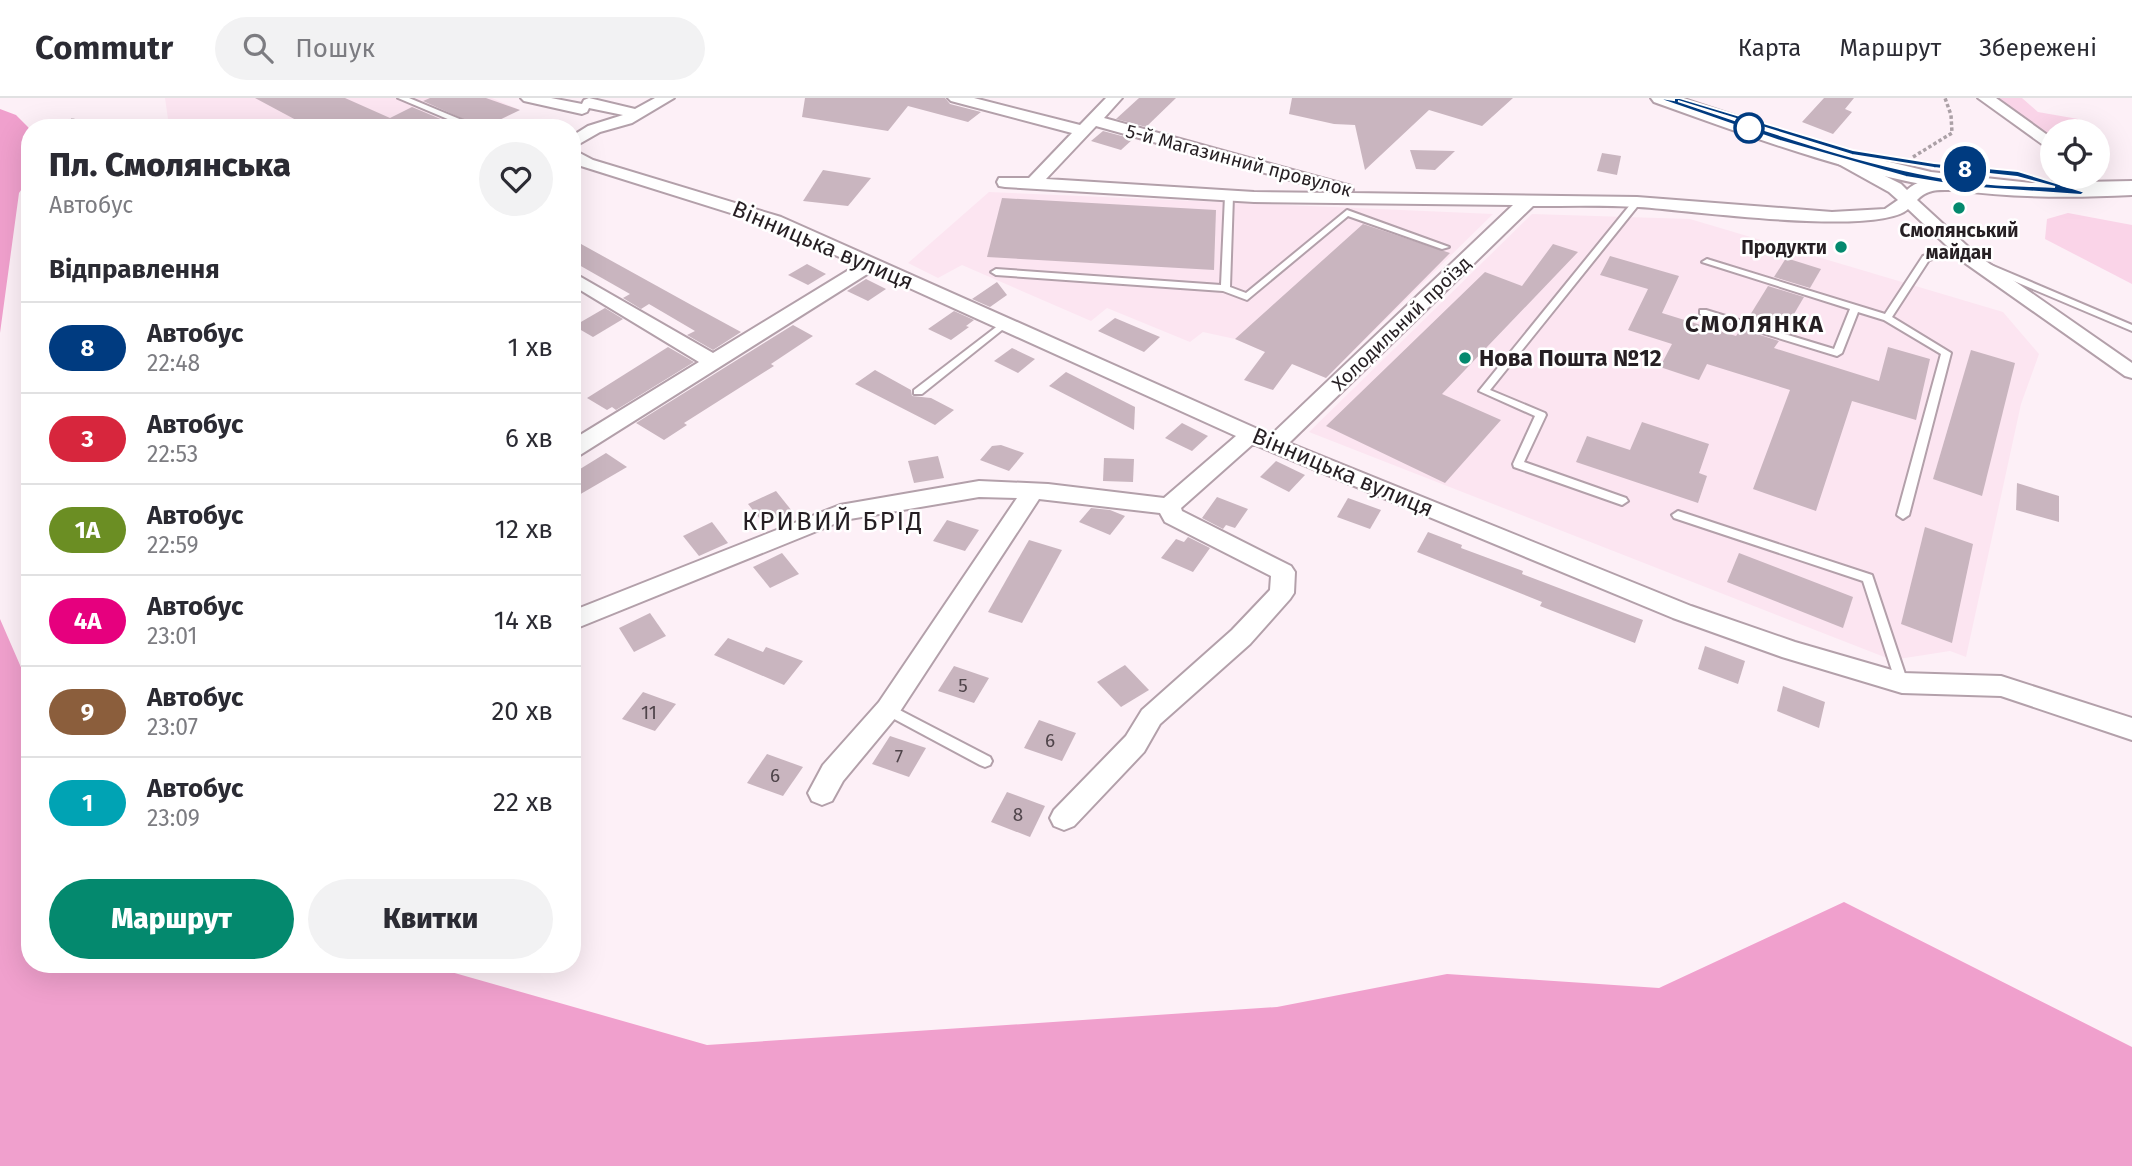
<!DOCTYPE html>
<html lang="uk">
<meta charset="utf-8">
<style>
body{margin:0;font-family:"Fira Sans",sans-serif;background:#f2f2f3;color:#2b2b33;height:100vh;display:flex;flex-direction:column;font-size:26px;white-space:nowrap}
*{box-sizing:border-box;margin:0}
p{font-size:23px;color:#7c7c81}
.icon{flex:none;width:38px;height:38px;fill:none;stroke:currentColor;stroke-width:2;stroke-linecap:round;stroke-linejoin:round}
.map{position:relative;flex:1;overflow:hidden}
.sheet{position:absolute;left:21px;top:21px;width:560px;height:854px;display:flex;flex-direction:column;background:#fff;border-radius:28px;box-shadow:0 7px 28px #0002}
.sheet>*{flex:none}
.badge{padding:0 14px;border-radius:23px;font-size:24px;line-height:46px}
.fabs{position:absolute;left:2040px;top:21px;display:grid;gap:14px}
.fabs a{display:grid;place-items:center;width:70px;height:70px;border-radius:50%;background:#fff;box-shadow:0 7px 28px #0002;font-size:35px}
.map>.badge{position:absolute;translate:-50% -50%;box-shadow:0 0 0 4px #fff}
h2{padding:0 28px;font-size:26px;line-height:63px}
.round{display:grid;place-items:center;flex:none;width:74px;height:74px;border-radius:37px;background:#f2f2f3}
.head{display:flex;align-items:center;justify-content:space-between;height:119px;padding:0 28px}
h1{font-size:33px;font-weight:800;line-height:52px}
.cta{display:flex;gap:14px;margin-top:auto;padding:14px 28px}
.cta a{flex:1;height:80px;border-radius:42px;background:#04896e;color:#fff;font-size:28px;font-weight:800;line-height:80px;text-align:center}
.cta a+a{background:#f2f2f3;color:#2b2b33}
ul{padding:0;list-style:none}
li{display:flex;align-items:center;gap:21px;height:91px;padding:0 28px;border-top:2px solid #e1e1e2}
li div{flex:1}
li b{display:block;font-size:26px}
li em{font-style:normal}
li .badge{min-width:77px;font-weight:700;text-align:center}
header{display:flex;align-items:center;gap:42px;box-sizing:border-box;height:98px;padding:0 35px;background:#fff;border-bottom:2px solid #e1e1e2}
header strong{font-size:33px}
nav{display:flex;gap:38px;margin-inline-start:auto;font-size:24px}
.search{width:490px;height:63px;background:#f2f2f3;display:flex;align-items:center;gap:18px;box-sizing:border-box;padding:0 24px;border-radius:38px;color:#7c7c81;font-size:26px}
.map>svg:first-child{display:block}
</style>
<header>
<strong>Commutr</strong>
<div class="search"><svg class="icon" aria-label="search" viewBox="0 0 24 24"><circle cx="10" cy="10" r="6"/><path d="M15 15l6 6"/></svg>Пошук</div>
<nav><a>Карта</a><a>Маршрут</a><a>Збережені</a></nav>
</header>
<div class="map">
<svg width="2132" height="1068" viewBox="0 0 2132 1068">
<rect width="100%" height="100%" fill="#fdf0f7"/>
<g fill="#fce5f1">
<path d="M165 0H492L520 12 484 30H165L169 28Z"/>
<path d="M989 94 1493 116 1326 280 1235 241 1203 234 1190 244 1107 210 1091 223 962 167 938 180 908 165Z"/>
<path d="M1532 116 1690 121 2003 214 2039 256 2021 306 1966 559 1950 553 1892 562 1309 334Z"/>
</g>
<g fill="#fad4e8">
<path d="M1992 0H2022L2038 14 2078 21 2080 33H2053V48Z"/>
<path d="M2068 115 2132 127V186L2045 141 2047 121Z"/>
</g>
<g fill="#f0a0cd">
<path d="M0 11 16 17 30 31V79L19 95 0 235Z"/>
<path d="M0 521 30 590V866H423L707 947 1277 909 1447 876 1659 890 1844 804 2132 949V1068H0Z"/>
</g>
<g fill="#c9b5bf">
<path d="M255 0H345L390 20 412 9 462 30H311Z"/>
<path d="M430 0H486L520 12 483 30 423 3Z"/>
<path d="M805 0H945L950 6 981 14 968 24 908 8 888 33 802 19Z"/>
<path d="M1139 0H1176L1146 29 1116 21Z"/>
<path d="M1292 0H1513L1482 28 1429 12 1365 72 1355 27 1334 26 1289 16Z"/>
<path d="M1824 0H1854L1845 11 1852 14 1833 36 1802 24Z"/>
<path d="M1103 33 1133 41 1121 52 1091 43Z"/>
<path d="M1410 52 1455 53 1435 72 1416 71Z"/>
<path d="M1602 55 1621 58 1617 77 1597 73Z"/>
<path d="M823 72 871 80 848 108 803 103Z"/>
<path d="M1002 100 1216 112 1214 172 987 159Z"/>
<path d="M1363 126 1450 155 1326 280 1292 266 1273 292 1244 282 1265 254 1235 241Z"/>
<path d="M572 141 695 209 741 234 713 252 687 237 695 233 649 206 641 211 623 200 630 196 572 163Z"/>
<path d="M1553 146 1578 154 1442 296 1501 322 1445 385 1326 328 1485 174 1522 188Z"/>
<path d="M1610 158 1679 178 1662 215 1736 238 1741 231 1779 243 1774 250 1879 283 1888 249 1930 261 1916 322 1852 303 1816 413 1753 391 1790 292 1707 266 1699 282 1660 269 1672 246 1628 232 1648 191 1600 177Z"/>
<path d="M1786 160 1821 171 1810 190 1774 179Z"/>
<path d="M807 166 826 176 808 187 788 177Z"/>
<path d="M866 181 886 191 868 203 847 193Z"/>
<path d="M997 184 1007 197 990 209 972 201Z"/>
<path d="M1768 188 1804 199 1784 233 1747 222Z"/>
<path d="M605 210 623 221 593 239 574 228Z"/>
<path d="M954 213 974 222 966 228 969 229 951 242 928 231Z"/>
<path d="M1115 220 1160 239 1144 254 1098 233Z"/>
<path d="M793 227 813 238 771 266 774 268 684 325 687 327 664 342 636 325Z"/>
<path d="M668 249 694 264 616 312 612 309 607 312 587 300Z"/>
<path d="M1012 250 1035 261 1018 275 994 263Z"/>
<path d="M1971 252 2015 265 1982 398 1933 381Z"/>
<path d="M875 272 911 292 912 298 931 300 954 312 935 327 855 286Z"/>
<path d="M1066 274 1135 309 1134 332 1049 288Z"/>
<path d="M1642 324 1709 346 1699 375 1707 378 1698 405 1576 364 1587 338 1630 352Z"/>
<path d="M1182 325 1208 338 1192 353 1165 340Z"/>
<path d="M1001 347 1024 355 1009 373 980 362 992 348Z"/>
<path d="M606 355 627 369 572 401V376Z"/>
<path d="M938 358 944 380 914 385 908 363Z"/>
<path d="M1104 360 1134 361 1133 384 1103 383Z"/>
<path d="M1276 363 1305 377 1289 394 1260 379Z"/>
<path d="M2017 385 2059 398V424L2016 412Z"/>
<path d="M776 393 792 413 764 426 748 406Z"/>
<path d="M1217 399 1248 411 1235 430 1226 427 1223 431 1202 420Z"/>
<path d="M1348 400 1381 412 1370 431 1337 419Z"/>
<path d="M1091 410 1110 412 1125 418 1110 437 1079 424Z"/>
<path d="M947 422 979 432 965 453 933 443Z"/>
<path d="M712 424 728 445 699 458 683 438Z"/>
<path d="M1925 429 1973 446 1952 545 1901 526Z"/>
<path d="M1428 434 1462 447 1461 450 1523 473 1522 476 1643 522 1635 545 1540 508 1542 504 1417 454Z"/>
<path d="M1188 439 1210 450 1193 474 1161 460 1176 441 1184 444Z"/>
<path d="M1029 442 1062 452 1022 525 988 514Z"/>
<path d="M782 455 799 476 770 490 753 469Z"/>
<path d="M1739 455 1853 499 1843 530 1727 484Z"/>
<path d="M650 515 666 538 634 554 619 530Z"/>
<path d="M728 540 763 554 766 549 803 563 784 587 714 557Z"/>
<path d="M1705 548 1745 563 1738 586 1698 571Z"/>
<path d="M1125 567 1149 592 1121 609 1097 584Z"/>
<path d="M954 568 989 580 974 605 938 593Z"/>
<path d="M1783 588 1825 604 1819 630 1777 613Z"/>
<path d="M643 594 676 606 655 633 622 621Z"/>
<path d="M1039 622 1076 635 1062 663 1024 650Z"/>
<path d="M890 638 926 650 909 679 872 666Z"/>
<path d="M767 656 803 669 783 698 747 685Z"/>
<path d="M1007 694 1045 708 1030 739 991 724Z"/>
</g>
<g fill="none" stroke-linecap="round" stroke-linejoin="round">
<g stroke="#b3a0aa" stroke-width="4">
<g id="lane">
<path d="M398 0H409L481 30H469Z"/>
<path d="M1229 95 1233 98 1230 189 1246 195 1347 112 1449 149 1442 151 1348 118 1247 202 1223 193 996 177 991 174 996 171 1221 187 1225 98Z"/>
<path d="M1634 102 1641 104 1490 292 1545 315 1546 317 1524 364 1626 400 1628 403 1622 407 1514 369 1513 366 1535 318 1479 293Z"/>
<path d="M1959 147 1963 150 1962 152 1929 162 1892 219 1951 255 1909 417 1903 421 1897 417 1941 256 1884 222 1858 214 1842 255 1837 258 1700 216V212H1706L1834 251 1850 211 1702 164 1707 161 1710 162 1885 216 1923 158Z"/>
<path d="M1991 167 2132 227V233L1988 172V168Z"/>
<path d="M1004 223 1009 226 1007 228 922 296H914V292Z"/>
<path d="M1678 413 1872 477 1908 585 1906 589H1898L1896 585 1863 483 1674 420 1672 417Z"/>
<path d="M888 606 990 659 992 663 990 667 985 669 980 667 883 615 882 611 883 607Z"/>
</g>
</g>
<g stroke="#b3a0aa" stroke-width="4">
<g id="street">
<path d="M521 0H551L582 6 584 2 589 0 635 11 655 0H674L632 25 600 34 572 50V38L588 28 623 17 589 10 587 14 582 16 524 3Z"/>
<path d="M948 0H974L1080 27 1106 0H1122L1104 20 1351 88 1353 92 1351 95 1637 99 1832 114 1885 111 1898 102 1889 94 1835 64 1833 61 1835 58 1841 56 1901 86 1907 92C1921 78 1950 79 1968 83L1970 87 1968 91C1949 95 1932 86 1917 102L1977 157 2132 265V280L2125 278 1965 165 1908 111C1878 139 1687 112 1639 109 1604 107 1568 108 1533 108L1289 345 1691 508 1795 544 1902 575 2001 578 2132 620V642L2001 598 1902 595 1782 559 1673 520 1253 346 1181 410 1182 413 1291 468 1295 474 1294 495 1290 501 1250 546 1160 626 1144 654 1074 728 1064 732 1054 728 1050 720 1054 712 1126 638 1142 612 1232 532 1270 492 1271 478 1165 424 1160 415 1039 401 897 618 843 683 832 703 822 707 812 703 808 695 823 667 879 604 1017 400 979 399 844 422 572 532V513L840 407 979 383 1048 386 1164 400 1236 338 872 173 580 357 572 359V342L699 264 572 187V174L713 255 857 167 769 127 581 68 572 63V51L593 62 781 119 1271 337 1513 107 1254 104 1005 89 999 88 997 84 999 80H1029L1072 35 951 3ZM1096 28 1337 95 1254 94 1046 81Z"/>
<path d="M1978 0H1996L2053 41V54Z"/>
<path d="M2075 79H2091L2092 80 2084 85 2078 84Z"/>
</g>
</g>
<g stroke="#b3a0aa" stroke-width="4">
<path id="secondary" d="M1651 0H1681L1836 51 1931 74 2031 85 2132 83V97C2073 100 2014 100 1956 92 1852 77 1752 39 1654 4Z"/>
</g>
<g stroke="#aba0a6" stroke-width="3.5" stroke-dasharray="3.5 2.5" stroke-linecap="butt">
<path d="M72 30 73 19"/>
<path d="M1913 59 1952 35 1951 17 1945 0"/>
</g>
<use href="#lane" fill="#fff" fill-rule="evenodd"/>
<use href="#street" fill="#fff" fill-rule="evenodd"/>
<use href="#secondary" fill="#fff" fill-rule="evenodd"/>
</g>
<path fill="#003b80" stroke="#fff" stroke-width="2" fill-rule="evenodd" d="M1656 0H1661L1674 2V0H1680L1853 52 1934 65 2018 73 2085 94 2081 97 1966 89 1906 79 1780 43ZM1678 3 1852 57 1934 70 2017 79 2055 89C2025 87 1993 88 1963 83 1866 69 1771 34 1678 3Z"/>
<circle fill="#fff" stroke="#003b80" stroke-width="3.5" cx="1749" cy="30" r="14"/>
<g fill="#04896e" stroke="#fff" stroke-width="2.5">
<circle cx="1959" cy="110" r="7"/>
<circle cx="1841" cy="149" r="7"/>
<circle cx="1465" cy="260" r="7"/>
</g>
<g text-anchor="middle" stroke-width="5" stroke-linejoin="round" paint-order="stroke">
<g font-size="19" fill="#261f23" stroke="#fff">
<text transform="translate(1239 62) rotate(15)" y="7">5-й Магазинний провулок</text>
<text transform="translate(1401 225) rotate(-44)" y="7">Холодильний проїзд</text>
</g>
<g font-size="19" font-weight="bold" fill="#261f23" stroke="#fff">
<text x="1959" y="139">Смолянський<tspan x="1959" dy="22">майдан</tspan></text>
<text x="1827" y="156" text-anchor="end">Продукти</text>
</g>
<g font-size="19" fill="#4f444a">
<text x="963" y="594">5</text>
<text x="649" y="621">11</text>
<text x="1050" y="649">6</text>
<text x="899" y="665">7</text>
<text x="775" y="684">6</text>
<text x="1018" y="723">8</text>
</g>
<g font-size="23" fill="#261f23" stroke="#fff">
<text transform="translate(823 147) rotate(23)" y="8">Вінницька вулиця</text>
<text transform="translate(1343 374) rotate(23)" y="8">Вінницька вулиця</text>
</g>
<g font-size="23" font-weight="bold" fill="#261f23" stroke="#fff" text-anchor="start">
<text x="1479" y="268">Нова Пошта №12</text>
</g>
<g font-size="24" font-weight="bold" letter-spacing="2" fill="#261f23" stroke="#fff">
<text x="1755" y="234">СМОЛЯНКА</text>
</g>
<g font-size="26" letter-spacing="2" fill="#261f23" stroke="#fff">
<text x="833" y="432">КРИВИЙ БРІД</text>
</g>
</g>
</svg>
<div class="fabs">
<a><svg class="icon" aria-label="locate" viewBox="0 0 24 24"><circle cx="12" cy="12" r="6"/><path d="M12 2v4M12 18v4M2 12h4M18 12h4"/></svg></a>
</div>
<b class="badge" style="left:1965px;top:71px;background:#003b80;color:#fff">8</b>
<section class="sheet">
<div class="head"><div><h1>Пл. Смолянська</h1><p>Автобус</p></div><a class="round"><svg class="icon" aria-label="heart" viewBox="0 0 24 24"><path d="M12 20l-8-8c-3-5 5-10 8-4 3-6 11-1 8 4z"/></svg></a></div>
<h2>Відправлення</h2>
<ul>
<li><span class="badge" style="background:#003b80;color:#fff">8</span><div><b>Автобус</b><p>22:48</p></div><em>1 хв</em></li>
<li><span class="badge" style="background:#d7263d;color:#fff">3</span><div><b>Автобус</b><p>22:53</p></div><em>6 хв</em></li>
<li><span class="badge" style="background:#6b8e23;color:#fff">1А</span><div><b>Автобус</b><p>22:59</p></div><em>12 хв</em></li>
<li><span class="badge" style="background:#e6007e;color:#fff">4А</span><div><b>Автобус</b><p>23:01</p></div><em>14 хв</em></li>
<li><span class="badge" style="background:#8b5e3c;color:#fff">9</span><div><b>Автобус</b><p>23:07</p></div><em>20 хв</em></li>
<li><span class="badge" style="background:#00a3b4;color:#fff">1</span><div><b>Автобус</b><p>23:09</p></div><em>22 хв</em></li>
</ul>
<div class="cta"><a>Маршрут</a><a>Квитки</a></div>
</section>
</div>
